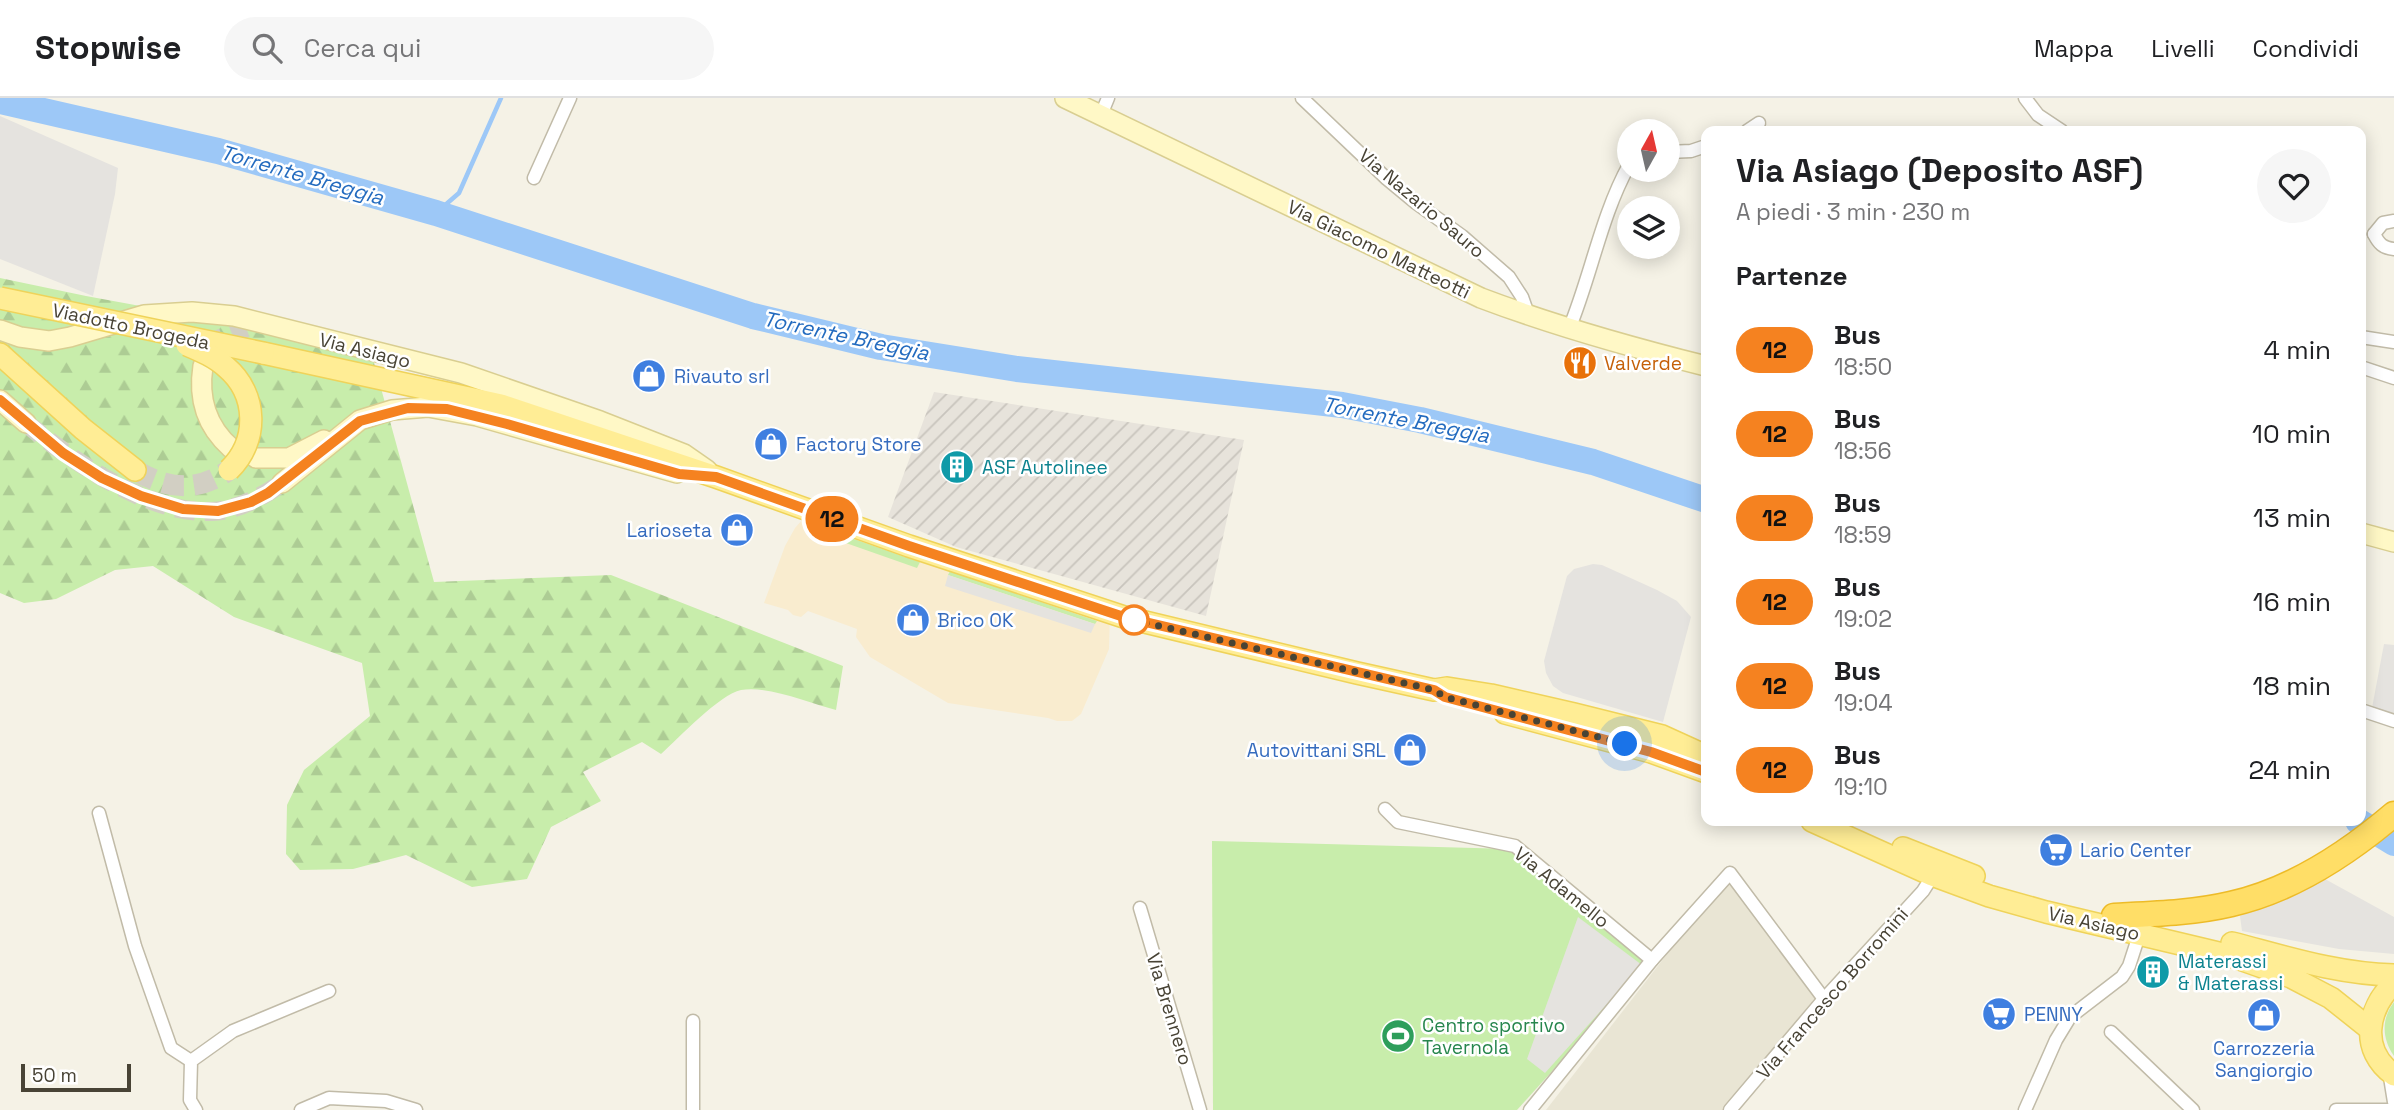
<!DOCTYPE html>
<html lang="it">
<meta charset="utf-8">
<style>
body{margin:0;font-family:"Space Grotesk",sans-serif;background:#f6f6f6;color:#202124;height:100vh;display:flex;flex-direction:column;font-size:26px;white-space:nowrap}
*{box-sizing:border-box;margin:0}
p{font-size:23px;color:#757577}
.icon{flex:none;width:38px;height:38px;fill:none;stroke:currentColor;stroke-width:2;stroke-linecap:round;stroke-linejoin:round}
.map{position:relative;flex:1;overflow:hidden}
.drawer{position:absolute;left:1701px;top:28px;width:665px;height:700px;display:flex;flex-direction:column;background:#fff;border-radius:14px;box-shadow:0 4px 18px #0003}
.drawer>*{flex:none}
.badge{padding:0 14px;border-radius:23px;font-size:24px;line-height:46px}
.needle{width:46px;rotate:8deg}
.controls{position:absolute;left:1617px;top:21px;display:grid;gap:14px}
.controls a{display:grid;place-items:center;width:63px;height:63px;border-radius:50%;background:#fff;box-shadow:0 4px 18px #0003;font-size:35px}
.scale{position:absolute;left:21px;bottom:18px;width:110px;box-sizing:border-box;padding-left:7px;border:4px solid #484335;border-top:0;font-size:19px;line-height:24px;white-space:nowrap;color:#484335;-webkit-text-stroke:5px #fff;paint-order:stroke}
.you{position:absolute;width:35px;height:35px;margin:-18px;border:5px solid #fff;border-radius:50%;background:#1a73e8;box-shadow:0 0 0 10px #1a73e833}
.map>.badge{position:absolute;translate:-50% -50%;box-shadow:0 0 0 4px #fff}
h2{padding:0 35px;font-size:26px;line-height:63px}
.round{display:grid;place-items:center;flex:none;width:74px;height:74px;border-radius:37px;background:#f6f6f6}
.overview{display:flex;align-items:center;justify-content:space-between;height:119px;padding:0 35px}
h1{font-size:33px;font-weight:800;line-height:52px}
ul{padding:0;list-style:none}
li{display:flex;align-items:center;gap:21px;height:84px;padding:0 35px}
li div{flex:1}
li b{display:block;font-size:26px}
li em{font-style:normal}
li .badge{min-width:77px;font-weight:700;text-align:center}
header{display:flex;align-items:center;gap:42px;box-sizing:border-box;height:98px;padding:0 35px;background:#fff;border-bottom:2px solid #e0e0e0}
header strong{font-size:33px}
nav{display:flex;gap:38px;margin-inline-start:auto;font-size:24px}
.search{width:490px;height:63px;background:#f6f6f6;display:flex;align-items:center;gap:18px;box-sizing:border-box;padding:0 24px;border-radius:38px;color:#757577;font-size:26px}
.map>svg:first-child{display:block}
</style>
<header>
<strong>Stopwise</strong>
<div class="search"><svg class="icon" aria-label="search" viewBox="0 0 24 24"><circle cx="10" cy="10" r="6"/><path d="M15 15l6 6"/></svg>Cerca qui</div>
<nav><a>Mappa</a><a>Livelli</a><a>Condividi</a></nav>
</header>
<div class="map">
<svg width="2394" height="1012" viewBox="0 0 2394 1012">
<defs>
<pattern id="industrial-furrows" width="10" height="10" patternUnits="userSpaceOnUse" patternTransform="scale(1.75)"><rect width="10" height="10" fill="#e7e3db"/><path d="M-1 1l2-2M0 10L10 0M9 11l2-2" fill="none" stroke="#c8c4bd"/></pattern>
<pattern id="forest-firs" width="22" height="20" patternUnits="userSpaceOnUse" patternTransform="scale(1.75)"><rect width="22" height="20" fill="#c8edab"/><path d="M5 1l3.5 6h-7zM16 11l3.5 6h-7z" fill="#adcc94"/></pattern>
</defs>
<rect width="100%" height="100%" fill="#f5f2e6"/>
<path fill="#e9e5d4" d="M1730 775 1824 901 1728 1012H1546Z"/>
<path fill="#f9eccf" d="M810 413 1110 515 1109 551 1081 616 1072 623H1057L1048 620 948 605 870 559 856 539 857 531 808 513 801 519 793 517 788 512 764 505 785 448 795 430Z"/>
<path fill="url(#industrial-furrows)" d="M934 294 1244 342 1206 518 956 449 888 419Z"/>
<g fill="#c8edab">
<path d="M805 424 920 464 917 470 806 431Z"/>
<path d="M950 473 1097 523 1095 526 948 477Z"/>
<path d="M1212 743 1512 751 1650 865 1517 1012H1213Z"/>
<path d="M2394 904V958C2382 941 2381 921 2394 904Z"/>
</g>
<path fill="url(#forest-firs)" d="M0 180 86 198 370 250 434 484 611 477 843 568 836 612C810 605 767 587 741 592 720 596 679 640 661 656L642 644 583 674 601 703 551 729 527 781 472 789 406 757 353 771 300 772 286 756 287 707 304 672 370 618 362 565 234 519 153 468 115 472 56 501 24 505 0 495Z"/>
<g fill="#e5e3df">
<path d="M0 18 118 70 115 96 93 198 0 161Z"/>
<path d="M1593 466 1602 467 1657 492 1677 503 1691 519 1663 624 1563 595 1553 588 1546 575 1544 563 1567 478 1574 471Z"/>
<path d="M948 477 1095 526 1091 535 945 488Z"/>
<path d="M2384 546 2394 547V618L2372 610Z"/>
<path d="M2325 781 2394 819V856L2339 851 2242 833 2240 818 2264 805Z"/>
<path d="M1578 819 1642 867 1545 975 1527 961Z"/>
</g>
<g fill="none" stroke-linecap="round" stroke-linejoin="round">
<path stroke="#9dc8f7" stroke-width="4.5" d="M436 115 459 95 501 0"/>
<g stroke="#9dc8f7" stroke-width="26">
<path d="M0 3 218 53 436 115 753 218 881 249 1017 271 1342 307 1420 322 1593 364 1706 402"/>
<path d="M2358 723 2394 745"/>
</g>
<g stroke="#d2cfc3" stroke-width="19" stroke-dasharray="19 10" stroke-linecap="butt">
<path d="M210 253 219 241 246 230"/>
<path d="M26 325C74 364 153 420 218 413 242 410 263 398 282 385"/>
</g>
<path stroke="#d2cfc3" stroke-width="21" stroke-dasharray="21 10" stroke-linecap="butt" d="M135 372C167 392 199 394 229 372"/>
<g stroke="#c1bba8" stroke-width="15">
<g id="street">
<path d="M1302 0 1387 81 1416 105 1462 138 1509 179 1522 199 1529 219"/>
<path d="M2025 0 2038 17 2062 33"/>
<path d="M1101 17 1108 0"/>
<path d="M1747 33 1759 25"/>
<path d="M1668 54 1691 53 1706 48"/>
<path d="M534 80 570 0"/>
<path d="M2374 136C2379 146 2383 150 2394 151"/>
<path d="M2374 136 2383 125 2394 123"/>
<path d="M1569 231C1591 178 1601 118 1629 67"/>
<path d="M2361 239 2394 244"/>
<path d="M2361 269 2394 280"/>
<path d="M2361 612 2394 623"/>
<path d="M1385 711 1398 724 1515 748 1652 862"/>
<path d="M99 715 135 848 171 950 191 963"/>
<path d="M1140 810 1200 1012"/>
<path d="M693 923V1012"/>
<path d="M2111 934 2193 1012"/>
<path d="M2389 973 2394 1004"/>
<path d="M196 1012 190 1002 191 963 233 933 329 893"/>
<path d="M301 1012 329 1000 386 1003 416 1012"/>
<path d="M1530 1012 1652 862 1730 775 1824 901"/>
<path d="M1730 1012 1824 901 1923 793 1935 774"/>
<path d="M2025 1012 2056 942 2070 919 2122 879 2129 868 2141 831"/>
<path d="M2336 1012H2389"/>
</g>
</g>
<g stroke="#d9ce91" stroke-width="22">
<g id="secondary">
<path d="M1065 0 1481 200C1555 228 1630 249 1706 268"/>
<path d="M0 232 20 239 49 243 70 239 144 217 192 214 234 218 461 275 600 323 684 356 707 372"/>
<path d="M203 268C198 300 206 328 231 350"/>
<path d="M0 302 26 325"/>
<path d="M256 360H289L324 342"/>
<path d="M282 385 360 322 392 312 428 309 477 318 677 375"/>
<path d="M2361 435 2394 444"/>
</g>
</g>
<g stroke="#efd35a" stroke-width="24">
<g id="primary">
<path d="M263 255 501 307 716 379 909 448 1124 519 1357 575 1434 592 1447 590 1491 597 1574 616 1662 638 1706 658"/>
<path d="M0 256 83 331 135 372"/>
<path d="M1505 615 1651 654 1706 674"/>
<path d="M1812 723 1932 777 1989 798 2046 814 2231 858 2291 879 2331 900 2370 931"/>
<path d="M1903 750 1974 778"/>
<path d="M2232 845C2286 859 2338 876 2394 877"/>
<path d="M2394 885C2367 911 2359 952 2394 977"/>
</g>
</g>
<g stroke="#edbb28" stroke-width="27">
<path id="highway" d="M2114 818C2153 816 2193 815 2231 806 2293 792 2347 756 2394 716"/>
</g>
<use href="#street" stroke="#fff" stroke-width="12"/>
<use href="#secondary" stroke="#fff8c6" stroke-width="19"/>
<use href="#primary" stroke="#ffed95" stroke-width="21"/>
<use href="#highway" stroke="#ffde67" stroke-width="24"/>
<g stroke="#efd35a" stroke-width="24" stroke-linecap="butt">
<g id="primary-bridge">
<path d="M0 200 263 255"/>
<path d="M187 247C201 253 215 259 226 269 258 296 259 343 229 372"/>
</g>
</g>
<use href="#primary-bridge" stroke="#ffed95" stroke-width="21"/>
</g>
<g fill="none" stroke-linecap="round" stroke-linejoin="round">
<g stroke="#fff" stroke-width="16">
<path id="line" d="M0 302 63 355 102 380 141 398 183 411 218 413 251 404 268 395 360 323 408 310 447 311 507 326 679 376 716 379 909 448 1124 519 1434 592 1445 599 1651 654 1706 674"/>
</g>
<use href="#line" stroke="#f58220" stroke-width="10"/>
<path stroke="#484335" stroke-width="7" stroke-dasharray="0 12.6" d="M1134 522 1434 592 1445 599 1625 646"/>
</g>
<defs>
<g id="restaurant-disc" transform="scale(1.75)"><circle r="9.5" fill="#e8710a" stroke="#fff"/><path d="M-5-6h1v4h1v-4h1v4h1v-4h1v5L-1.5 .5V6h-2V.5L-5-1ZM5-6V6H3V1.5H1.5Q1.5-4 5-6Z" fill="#fff"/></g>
<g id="shop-disc" transform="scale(1.75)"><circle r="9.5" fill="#3f7fe0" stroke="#fff"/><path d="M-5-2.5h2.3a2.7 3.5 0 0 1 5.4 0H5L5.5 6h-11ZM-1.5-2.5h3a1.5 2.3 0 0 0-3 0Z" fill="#fff"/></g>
<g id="building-disc" transform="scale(1.75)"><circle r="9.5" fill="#0f9aa8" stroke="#fff"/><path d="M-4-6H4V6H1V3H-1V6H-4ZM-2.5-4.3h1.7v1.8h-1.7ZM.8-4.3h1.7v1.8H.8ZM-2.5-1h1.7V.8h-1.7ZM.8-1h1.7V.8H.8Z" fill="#fff"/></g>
<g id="supermarket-disc" transform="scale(1.75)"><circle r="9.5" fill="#3f7fe0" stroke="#fff"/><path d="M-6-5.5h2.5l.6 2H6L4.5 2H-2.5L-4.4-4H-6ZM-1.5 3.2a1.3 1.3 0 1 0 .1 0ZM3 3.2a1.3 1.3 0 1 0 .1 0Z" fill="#fff"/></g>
<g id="stadium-disc" transform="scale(1.75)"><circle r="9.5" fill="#2e9e5b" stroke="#fff"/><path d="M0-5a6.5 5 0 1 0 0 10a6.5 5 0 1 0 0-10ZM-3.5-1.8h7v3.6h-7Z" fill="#fff"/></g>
</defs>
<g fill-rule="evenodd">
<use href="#restaurant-disc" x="1580" y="265"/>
<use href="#shop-disc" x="649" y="278"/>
<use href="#shop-disc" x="771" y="346"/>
<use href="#building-disc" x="957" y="369"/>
<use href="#shop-disc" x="737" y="432"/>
<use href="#shop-disc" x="913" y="522"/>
<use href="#shop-disc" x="1410" y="652"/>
<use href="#supermarket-disc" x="2056" y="752"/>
<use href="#building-disc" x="2153" y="874"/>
<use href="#supermarket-disc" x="1999" y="916"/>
<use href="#shop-disc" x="2264" y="917"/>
<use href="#stadium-disc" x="1398" y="938"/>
</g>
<circle fill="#fff" stroke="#f58220" stroke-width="3.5" cx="1134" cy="522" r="14"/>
<g text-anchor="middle" stroke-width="5" stroke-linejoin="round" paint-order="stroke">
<g font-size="19" fill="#484335" stroke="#fff">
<text transform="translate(1422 105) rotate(40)" y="7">Via Nazario Sauro</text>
<text transform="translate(1379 151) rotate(26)" y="7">Via Giacomo Matteotti</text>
<text transform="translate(131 228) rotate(12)" y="7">Viadotto Brogeda</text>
<text transform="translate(365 252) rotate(14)" y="7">Via Asiago</text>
<text transform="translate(1562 789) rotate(39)" y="7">Via Adamello</text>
<text transform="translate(2094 825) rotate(13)" y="7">Via Asiago</text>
<text transform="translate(1832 895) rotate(-49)" y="7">Via Francesco Borromini</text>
<text transform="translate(1170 911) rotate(73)" y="7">Via Brennero</text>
</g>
<g font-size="19" fill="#c56008" stroke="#fff" text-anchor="start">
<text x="1604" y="272">Valverde</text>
</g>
<g font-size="19" fill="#366cbe" stroke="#fff" text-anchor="start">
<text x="674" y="285">Rivauto srl</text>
<text x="796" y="353">Factory Store</text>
<text x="712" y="439" text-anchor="end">Larioseta</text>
<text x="937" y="529">Brico OK</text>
<text x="1386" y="659" text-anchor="end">Autovittani SRL</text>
<text x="2080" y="759">Lario Center</text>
<text x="2024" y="923">PENNY</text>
<text x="2264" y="957" text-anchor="middle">Carrozzeria<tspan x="2264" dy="22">Sangiorgio</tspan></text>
</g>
<g font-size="19" fill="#0d838f" stroke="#fff" text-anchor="start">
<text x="982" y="376">ASF Autolinee</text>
<text x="2178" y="870">Materassi<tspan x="2178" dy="22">&amp; Materassi</tspan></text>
</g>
<g font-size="19" fill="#27864d" stroke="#fff" text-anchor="start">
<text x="1422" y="934">Centro sportivo<tspan x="1422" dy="22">Tavernola</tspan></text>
</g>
<g font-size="21" font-style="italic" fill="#236bbf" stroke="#fff">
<text transform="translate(302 77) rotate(16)" y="7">Torrente Breggia</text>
<text transform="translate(846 238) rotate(12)" y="7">Torrente Breggia</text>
<text transform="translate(1406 322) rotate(11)" y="7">Torrente Breggia</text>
</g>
</g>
</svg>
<div class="controls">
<a><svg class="needle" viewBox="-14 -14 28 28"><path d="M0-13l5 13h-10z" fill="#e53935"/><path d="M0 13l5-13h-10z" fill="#757577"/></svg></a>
<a><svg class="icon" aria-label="layers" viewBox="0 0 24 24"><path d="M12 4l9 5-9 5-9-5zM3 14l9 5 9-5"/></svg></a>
</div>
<div class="scale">50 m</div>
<div class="you" style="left:1625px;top:646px"></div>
<b class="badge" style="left:832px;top:421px;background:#f58220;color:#111">12</b>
<section class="drawer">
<div class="overview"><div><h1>Via Asiago (Deposito ASF)</h1><p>A piedi · 3 min · 230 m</p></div><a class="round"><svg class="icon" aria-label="heart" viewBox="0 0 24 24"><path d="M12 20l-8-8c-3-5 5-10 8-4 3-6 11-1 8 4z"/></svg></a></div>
<h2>Partenze</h2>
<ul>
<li><span class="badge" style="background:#f58220;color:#111">12</span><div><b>Bus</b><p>18:50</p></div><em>4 min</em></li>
<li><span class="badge" style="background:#f58220;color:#111">12</span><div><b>Bus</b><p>18:56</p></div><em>10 min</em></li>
<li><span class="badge" style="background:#f58220;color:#111">12</span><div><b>Bus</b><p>18:59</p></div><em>13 min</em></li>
<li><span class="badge" style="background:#f58220;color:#111">12</span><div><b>Bus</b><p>19:02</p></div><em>16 min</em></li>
<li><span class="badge" style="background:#f58220;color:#111">12</span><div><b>Bus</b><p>19:04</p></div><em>18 min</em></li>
<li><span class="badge" style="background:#f58220;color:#111">12</span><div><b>Bus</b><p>19:10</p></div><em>24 min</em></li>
</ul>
</section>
</div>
